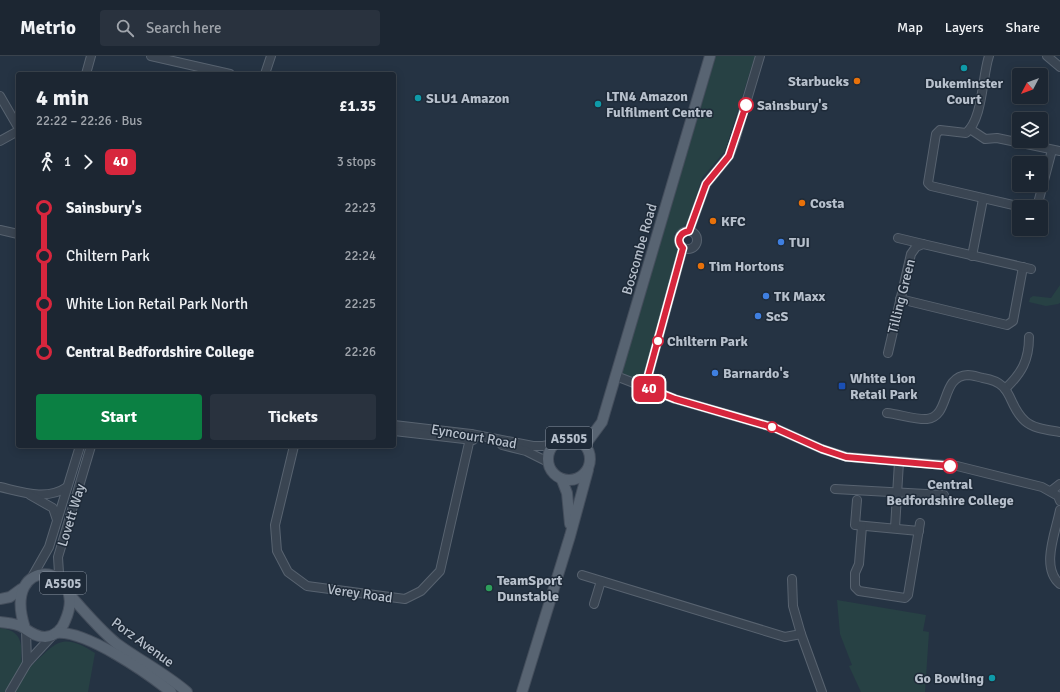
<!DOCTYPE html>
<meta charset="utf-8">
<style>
body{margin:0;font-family:Signika,sans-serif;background:#29323e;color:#f1f3f6;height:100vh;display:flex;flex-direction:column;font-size:15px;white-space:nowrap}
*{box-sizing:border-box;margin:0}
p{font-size:13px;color:#a0a5ac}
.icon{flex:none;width:22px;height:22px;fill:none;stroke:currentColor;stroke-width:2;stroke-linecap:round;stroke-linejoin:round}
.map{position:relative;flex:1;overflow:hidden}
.panel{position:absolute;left:16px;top:16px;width:380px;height:376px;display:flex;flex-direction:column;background:#1c2632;border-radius:4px;box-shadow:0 2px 10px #0003,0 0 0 1px #3a434d}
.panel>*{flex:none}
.badge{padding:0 8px;border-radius:6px;font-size:14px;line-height:26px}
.needle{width:26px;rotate:229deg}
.controls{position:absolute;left:1012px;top:12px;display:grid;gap:8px}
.controls a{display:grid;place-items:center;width:36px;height:36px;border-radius:4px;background:#1c2632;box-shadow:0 2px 10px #0003,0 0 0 1px #3a434d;font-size:20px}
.map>.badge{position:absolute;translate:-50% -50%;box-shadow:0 0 0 2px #fff}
.legs{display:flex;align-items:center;gap:6px;height:44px;padding:0 20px;font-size:13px}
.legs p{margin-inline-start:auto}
.overview{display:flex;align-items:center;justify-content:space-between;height:68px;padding:0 20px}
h1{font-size:22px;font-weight:800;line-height:30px}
.action{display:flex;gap:8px;margin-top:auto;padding:8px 20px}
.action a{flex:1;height:46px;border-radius:4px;background:#0b8043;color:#fff;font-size:16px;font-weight:800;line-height:46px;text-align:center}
.action a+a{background:#29323e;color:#f1f3f6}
ul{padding:0 20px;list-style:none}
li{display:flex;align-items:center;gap:14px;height:48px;font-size:15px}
li i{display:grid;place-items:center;width:6px;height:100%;margin:0 5px;background:currentColor}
li i::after{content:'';width:10px;height:10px;margin:-5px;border:3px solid;border-radius:50%;background:#1c2632}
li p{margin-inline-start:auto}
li:first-child i{background:linear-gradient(#0000 50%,currentColor 0)}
li:last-child i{background:linear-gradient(currentColor 50%,#0000 0)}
header{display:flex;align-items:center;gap:24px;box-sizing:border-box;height:56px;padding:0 20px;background:#1c2632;border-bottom:1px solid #3a434d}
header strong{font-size:19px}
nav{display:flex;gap:22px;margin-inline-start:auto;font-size:14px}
.search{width:280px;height:36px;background:#29323e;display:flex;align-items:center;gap:10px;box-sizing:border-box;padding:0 14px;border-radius:4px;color:#a0a5ac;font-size:15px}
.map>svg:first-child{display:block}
</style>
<header>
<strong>Metrio</strong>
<div class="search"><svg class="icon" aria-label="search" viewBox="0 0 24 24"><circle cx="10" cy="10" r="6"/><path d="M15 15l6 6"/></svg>Search here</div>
<nav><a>Map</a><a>Layers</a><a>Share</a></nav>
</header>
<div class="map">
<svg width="1060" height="636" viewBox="0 0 1060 636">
<rect width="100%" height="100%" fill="#253343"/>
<g fill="#274144">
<path d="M716 0H755L725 95 702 122 687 167 674 178 679 195 642 326 622 317Z"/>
<path d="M1060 229V247L1058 248 1046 250 1029 246 1030 242 1033 240 1051 242Z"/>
<path d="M837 544 926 559 923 575 929 576 925 636H861L849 610 852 609 840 578Z"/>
<path d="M0 572C20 574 23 586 21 604L30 611C56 587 61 575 95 597L88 636H0Z"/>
</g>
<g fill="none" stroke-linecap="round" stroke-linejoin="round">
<g stroke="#586370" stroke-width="10">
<g id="minor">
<path d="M151 0 230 18"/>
<path d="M989 0C982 21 983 63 966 77L940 74 936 78 928 127 931 130 1022 151"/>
<path d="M1047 0 1060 11"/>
<path d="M86 18 91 0"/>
<path d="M265 18 271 0"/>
<path d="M0 40 18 71"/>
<path d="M970 73 985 83 997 82 1060 95"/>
<path d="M0 85 18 75"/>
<path d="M1037 151 1052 94"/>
<path d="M0 174 18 178"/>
<circle cx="688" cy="184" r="9"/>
<path d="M689 175 706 128 729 100 735 84 760 0"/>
<path d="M898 182 923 188"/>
<path d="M972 200 983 143"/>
<path d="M900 243 1007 269 1013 265 1023 211"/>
<path d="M888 297 911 198 916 191 923 188 1031 213"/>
<path d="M616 320 675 343 775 372 822 393 847 401 957 410 1042 431 1058 440 1060 445"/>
<path d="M645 331 683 192"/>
<path d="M1005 333C1022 317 1029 304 1029 281"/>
<path d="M887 357C898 358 917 364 927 363 951 360 940 320 968 319 973 319 978 321 983 322 1015 327 1006 348 1025 365 1034 373 1049 374 1060 376"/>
<path d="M394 369 471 378 533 390H543L554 388"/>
<path d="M394 375 473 384"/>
<path d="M502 389 526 395 548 406"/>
<path d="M294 390 275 469 277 495 288 516 307 530 405 543 421 535 440 515 471 378"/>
<path d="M0 431C22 436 47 445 67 431"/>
<path d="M835 433 944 439"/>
<path d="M1051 435 1060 428"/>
<path d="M30 439 53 452 57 464"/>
<path d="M857 444 855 469 919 475"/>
<path d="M1060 454C1056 475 1040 512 1060 528"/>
<path d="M862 470 859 508 855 517V531L859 535 905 542 908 539 920 467"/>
<path d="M895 472 899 406"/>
<path d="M582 519 785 581 801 578"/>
<path d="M32 521 49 491 80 390"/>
<path d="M792 523 793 550 801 578 822 636"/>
<path d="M64 527 59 517 58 501 91 390"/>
<path d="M594 548 601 525"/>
<path d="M26 574 27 607"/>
<path d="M10 636 27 607 52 580"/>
</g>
</g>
<g stroke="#444e5c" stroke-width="12">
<g id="major">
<circle cx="569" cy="403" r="21"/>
<path d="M585 389 602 366 710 0"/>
<path d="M562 424 567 437 570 468"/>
<path d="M69 538C84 555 99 573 116 587 139 604 165 617 187 636"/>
<path d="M0 543 10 541 21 533"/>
<path d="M0 566C8 567 17 567 24 572 30 576 36 581 45 581 55 580 62 573 65 565 91 507 0 496 25 572"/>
<path d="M56 577C86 574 147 617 171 636"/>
<path d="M522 636 570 480 588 414"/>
</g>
</g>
<use href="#minor" stroke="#3a4552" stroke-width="8"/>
<use href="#major" stroke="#586472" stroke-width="10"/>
</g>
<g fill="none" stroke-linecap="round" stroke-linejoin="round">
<g stroke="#fff" stroke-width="9">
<path id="line-1" d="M746 49 729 100 706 128 689 175C679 177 676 185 683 192L645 331 675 343 775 372 822 393 846 401 950 410"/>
</g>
<use href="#line-1" stroke="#d7263d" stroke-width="6"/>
</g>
<g fill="#0f9aa8" stroke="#1e2a38" stroke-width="1.5">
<circle cx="964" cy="12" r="4"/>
<circle cx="418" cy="42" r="4"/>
<circle cx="598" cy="48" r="4"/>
<circle cx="992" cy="622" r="4"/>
</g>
<g fill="#e8710a" stroke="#1e2a38" stroke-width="1.5">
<circle cx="857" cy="25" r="4"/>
<circle cx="802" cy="147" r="4"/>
<circle cx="713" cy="165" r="4"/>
<circle cx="701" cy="210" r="4"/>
</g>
<g fill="#fff" stroke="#d7263d" stroke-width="2">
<circle cx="746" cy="49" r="7"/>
<circle cx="658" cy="285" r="5"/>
<circle cx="772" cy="371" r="5"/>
<circle cx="950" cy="410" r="7"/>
</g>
<g fill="#3f7fe0" stroke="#1e2a38" stroke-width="1.5">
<circle cx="781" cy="186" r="4"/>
<circle cx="766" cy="240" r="4"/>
<circle cx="758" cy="260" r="4"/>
<circle cx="715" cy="317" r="4"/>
</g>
<rect fill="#1a4fb4" stroke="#1e2a38" stroke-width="1.5" x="838" y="326" width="8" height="8" rx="2"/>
<circle fill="#2e9e5b" stroke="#1e2a38" stroke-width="1.5" cx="489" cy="532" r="4"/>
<g text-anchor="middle" stroke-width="3" stroke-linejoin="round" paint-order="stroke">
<g fill="#1e2a38" stroke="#8993a0" stroke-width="1">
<rect x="546" y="371" width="46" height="22" rx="3"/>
<rect x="40" y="516" width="46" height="22" rx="3"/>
</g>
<g font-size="13" font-weight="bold" fill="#b7c0cc">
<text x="569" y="387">A5505</text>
<text x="63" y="532">A5505</text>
</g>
<g font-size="14" font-weight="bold" fill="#b7c0cc" stroke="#1e2a38" text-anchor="start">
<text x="849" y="30" text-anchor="end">Starbucks</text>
<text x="964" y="32" text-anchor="middle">Dukeminster<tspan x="964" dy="16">Court</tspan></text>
<text x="606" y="45">LTN4 Amazon<tspan x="606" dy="16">Fulfilment Centre</tspan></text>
<text x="426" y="47">SLU1 Amazon</text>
<text x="810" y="152">Costa</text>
<text x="721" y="170">KFC</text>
<text x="789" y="191">TUI</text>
<text x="709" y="215">Tim Hortons</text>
<text x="774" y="245">TK Maxx</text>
<text x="766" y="265">ScS</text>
<text x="723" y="322">Barnardo's</text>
<text x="850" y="327">White Lion<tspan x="850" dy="16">Retail Park</tspan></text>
<text x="497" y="529">TeamSport<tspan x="497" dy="16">Dunstable</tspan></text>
<text x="984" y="627" text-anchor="end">Go Bowling</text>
</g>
<g font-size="14" font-weight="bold" fill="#b7c0cc" stroke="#1e2a38" text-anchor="start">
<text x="757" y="54">Sainsbury's</text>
<text x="667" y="290">Chiltern Park</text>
<text x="950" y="433" text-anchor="middle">Central<tspan x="950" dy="16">Bedfordshire College</tspan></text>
</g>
<g font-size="14" fill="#b7c0cc" stroke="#1e2a38">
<text transform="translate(639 193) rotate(-74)" y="5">Boscombe Road</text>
<text transform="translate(901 240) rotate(-76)" y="5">Tilling Green</text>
<text transform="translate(474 380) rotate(10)" y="5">Eyncourt Road</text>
<text transform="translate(71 459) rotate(-73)" y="5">Lovett Way</text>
<text transform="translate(360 537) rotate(8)" y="5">Verey Road</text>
<text transform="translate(143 586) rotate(36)" y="5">Porz Avenue</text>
</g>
</g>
</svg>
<div class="controls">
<a><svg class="needle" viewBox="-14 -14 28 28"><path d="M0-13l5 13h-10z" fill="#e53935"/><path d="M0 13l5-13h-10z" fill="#a0a5ac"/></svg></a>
<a><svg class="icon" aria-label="layers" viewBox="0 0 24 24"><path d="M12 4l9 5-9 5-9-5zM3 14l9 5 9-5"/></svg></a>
<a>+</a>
<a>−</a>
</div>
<b class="badge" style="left:649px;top:333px;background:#d7263d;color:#fff">40</b>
<section class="panel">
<div class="overview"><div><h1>4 min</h1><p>22:22 – 22:26 · Bus</p></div><b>£1.35</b></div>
<div class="legs"><svg class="icon" aria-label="walk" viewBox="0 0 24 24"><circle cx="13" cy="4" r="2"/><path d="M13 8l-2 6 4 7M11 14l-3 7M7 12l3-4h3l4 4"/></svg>1<svg class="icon" aria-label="forward" viewBox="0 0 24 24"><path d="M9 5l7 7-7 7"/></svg><b class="badge" style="background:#d7263d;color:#fff">40</b><p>3 stops</p></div>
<ul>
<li><i style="color:#d7263d"></i><b>Sainsbury's</b><p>22:23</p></li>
<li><i style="color:#d7263d"></i><span>Chiltern Park</span><p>22:24</p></li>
<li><i style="color:#d7263d"></i><span>White Lion Retail Park North</span><p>22:25</p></li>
<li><i style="color:#d7263d"></i><b>Central Bedfordshire College</b><p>22:26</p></li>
</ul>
<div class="action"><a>Start</a><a>Tickets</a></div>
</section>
</div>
